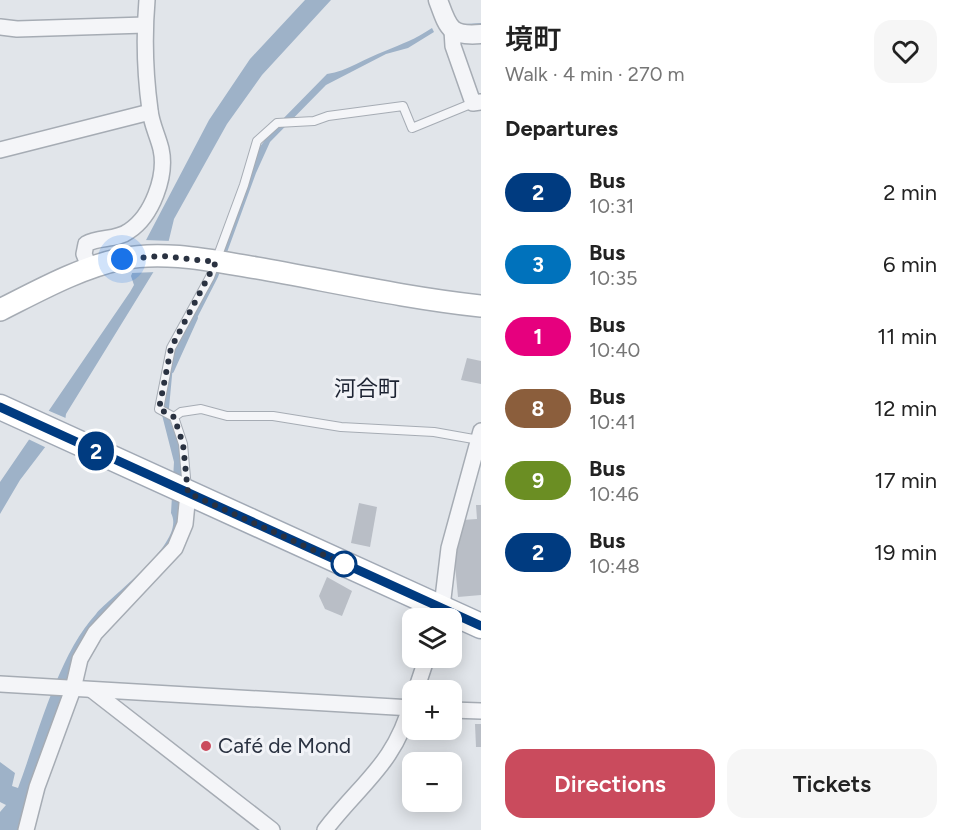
<!DOCTYPE html>
<meta charset="utf-8">
<style>
body{margin:0;font-family:Figtree,"Noto Sans JP",sans-serif;background:#f6f6f6;color:#222;height:100vh;display:flex;flex-direction:column;font-size:22px;white-space:nowrap}
*{box-sizing:border-box;margin:0}
p{font-size:20px;color:#767676}
.icon{flex:none;width:33px;height:33px;fill:none;stroke:currentColor;stroke-width:2;stroke-linecap:round;stroke-linejoin:round}
.map{position:relative;flex:1;overflow:hidden}
.details{display:flex;flex-direction:column;background:#fff;width:480px}
.details>*{flex:none}
.badge{padding:0 12px;border-radius:20px;font-size:21px;line-height:39px}
.buttons{position:absolute;left:402px;top:608px;display:grid;gap:12px}
.buttons a{display:grid;place-items:center;width:60px;height:60px;border-radius:12px;background:#fff;box-shadow:0 3px 15px #0003;font-size:30px}
.you{position:absolute;width:30px;height:30px;margin:-15px;border:4px solid #fff;border-radius:50%;background:#1a73e8;box-shadow:0 0 0 9px #1a73e833}
.map>.badge{position:absolute;translate:-50% -50%;box-shadow:0 0 0 3px #fff}
h2{padding:0 24px;font-size:22px;line-height:54px}
.round{display:grid;place-items:center;flex:none;width:63px;height:63px;border-radius:18px;background:#f6f6f6}
.summary{display:flex;align-items:center;justify-content:space-between;height:102px;padding:0 24px}
h1{font-size:28px;font-weight:600;line-height:45px}
.action{display:flex;gap:12px;margin-top:auto;padding:12px 24px}
.action a{flex:1;height:69px;border-radius:18px;background:#ca4b5d;color:#fff;font-size:24px;font-weight:600;line-height:69px;text-align:center}
.action a+a{background:#f6f6f6;color:#222}
ul{padding:0;list-style:none}
li{display:flex;align-items:center;gap:18px;height:72px;padding:0 24px}
li div{flex:1}
li b{display:block;font-size:22px}
li em{font-style:normal}
li .badge{min-width:66px;font-weight:700;text-align:center}
main{display:flex;flex:1;min-height:0}
.map>svg:first-child{display:block}
</style>
<main>
<div class="map">
<svg width="481" height="830" viewBox="0 0 481 830">
<rect width="100%" height="100%" fill="#e1e5ea"/>
<g fill="#9eb2c8">
<path d="M305 0H331L262 75 227 124 174 219 167 248 159 263 66 414 65 421 20 480 0 514V482L130 292 134 285 131 276 145 242 209 120 250 59Z"/>
<path d="M432 28 434 32 408 48 386 54 326 85 270 142 256 173 218 277 173 365 169 408 170 420 181 450 183 470 179 530 65 682 62 704 18 830H0V812L6 805 0 802V762L15 773 12 786 18 788C38 735 58 655 96 614 114 593 187 542 171 513L174 462 162 415 169 364 250 176 259 148 274 128 327 74C348 71 365 58 385 51 404 43 414 40 432 28Z"/>
</g>
<g fill="#e1e5ea">
<path d="M144 240 172 241 157 272 131 273Z"/>
<path d="M47 410 68 419 49 449 26 438Z"/>
</g>
<g fill="none" stroke-linecap="round" stroke-linejoin="round">
<g stroke="#9eb2c8" stroke-width="4">
<path d="M465 26 481 25"/>
<path d="M172 371 196 318"/>
</g>
</g>
<g fill="#b9bec6">
<path d="M467 358 481 361V384L461 380Z"/>
<path d="M359 503 377 507 370 547 351 543Z"/>
<path d="M476 505H481V595L458 597 453 544 462 520 477 519Z"/>
<path d="M327 577 352 591 342 616 325 609 319 596Z"/>
<path d="M412 627V651L402 644Z"/>
<path d="M475 724H481V747H476Z"/>
</g>
<g fill="none" stroke-linecap="round" stroke-linejoin="round">
<g stroke="#a6acb4" stroke-width="10">
<g id="service">
<path d="M174 417 159 409 171 348 210 277 244 185 257 141 277 123 314 121 328 116 403 106 412 128 473 103"/>
<path d="M187 489 183 444 174 417 181 412 201 409 227 416H273L341 427 434 432 479 440"/>
</g>
</g>
<g stroke="#a6acb4" stroke-width="18">
<g id="minor">
<path d="M0 27 17 29 145 25"/>
<path d="M452 30 453 46 473 103 481 102"/>
<path d="M0 150 150 112"/>
<path d="M90 269 84 254 86 244C99 236 116 241 129 231 152 216 167 176 161 149 158 136 151 123 150 110 145 74 144 36 147 0"/>
<path d="M441 615 449 548 481 431"/>
<path d="M0 684 412 708"/>
<path d="M92 690 272 830"/>
<path d="M416 690 427 657"/>
<path d="M452 710 481 711"/>
<path d="M26 830 37 787 73 689 80 659 95 633 175 548 185 524 188 493"/>
<path d="M325 830C362 782 395 764 412 701"/>
</g>
</g>
<g stroke="#a6acb4" stroke-width="21">
<path id="tertiary" d="M438 0C448 27 449 37 481 34"/>
</g>
<g stroke="#a6acb4" stroke-width="24">
<path id="secondary" d="M0 310C38 291 79 268 121 259 165 250 213 261 257 268 331 281 406 298 481 306"/>
</g>
<g stroke="#a1a9b5" stroke-width="27">
<path id="primary" d="M0 407 481 626"/>
</g>
<use href="#service" stroke="#f4f5f8" stroke-width="8"/>
<use href="#minor" stroke="#f4f5f8" stroke-width="15"/>
<use href="#tertiary" stroke="#f4f5f8" stroke-width="18"/>
<use href="#secondary" stroke="#fff" stroke-width="21"/>
<use href="#primary" stroke="#fff" stroke-width="24"/>
</g>
<g fill="none" stroke-linecap="round" stroke-linejoin="round">
<g stroke="#fff" stroke-width="14">
<path id="line" d="M0 407 481 626"/>
</g>
<use href="#line" stroke="#003b80" stroke-width="9"/>
<path stroke="#2a3241" stroke-width="6" stroke-dasharray="0 10.8" d="M122 259 162 256 216 262 171 348 159 409 174 417 183 444 188 493 344 564"/>
</g>
<circle fill="#fff" stroke="#003b80" stroke-width="3" cx="344" cy="564" r="12"/>
<circle fill="#ca4b5d" stroke="#f1f3f7" stroke-width="2" cx="206" cy="746" r="6"/>
<g text-anchor="middle" stroke-width="6" stroke-linejoin="round" paint-order="stroke">
<g font-size="21" fill="#2a3241" stroke="#f1f3f7" text-anchor="start">
<text x="218" y="753">Café de Mond</text>
</g>
<g font-size="22" fill="#1c2332" stroke="#f1f3f7">
<text x="367" y="396">河合町</text>
</g>
</g>
</svg>
<div class="buttons">
<a><svg class="icon" aria-label="layers" viewBox="0 0 24 24"><path d="M12 4l9 5-9 5-9-5zM3 14l9 5 9-5"/></svg></a>
<a>+</a>
<a>−</a>
</div>
<div class="you" style="left:122px;top:259px"></div>
<b class="badge" style="left:96px;top:451px;background:#003b80;color:#fff">2</b>
</div>
<section class="details">
<div class="summary"><div><h1>境町</h1><p>Walk · 4 min · 270 m</p></div><a class="round"><svg class="icon" aria-label="heart" viewBox="0 0 24 24"><path d="M12 20l-8-8c-3-5 5-10 8-4 3-6 11-1 8 4z"/></svg></a></div>
<h2>Departures</h2>
<ul>
<li><span class="badge" style="background:#003b80;color:#fff">2</span><div><b>Bus</b><p>10:31</p></div><em>2 min</em></li>
<li><span class="badge" style="background:#0072bc;color:#fff">3</span><div><b>Bus</b><p>10:35</p></div><em>6 min</em></li>
<li><span class="badge" style="background:#e6007e;color:#fff">1</span><div><b>Bus</b><p>10:40</p></div><em>11 min</em></li>
<li><span class="badge" style="background:#8b5e3c;color:#fff">8</span><div><b>Bus</b><p>10:41</p></div><em>12 min</em></li>
<li><span class="badge" style="background:#6b8e23;color:#fff">9</span><div><b>Bus</b><p>10:46</p></div><em>17 min</em></li>
<li><span class="badge" style="background:#003b80;color:#fff">2</span><div><b>Bus</b><p>10:48</p></div><em>19 min</em></li>
</ul>
<div class="action"><a>Directions</a><a>Tickets</a></div>
</section>
</main>
